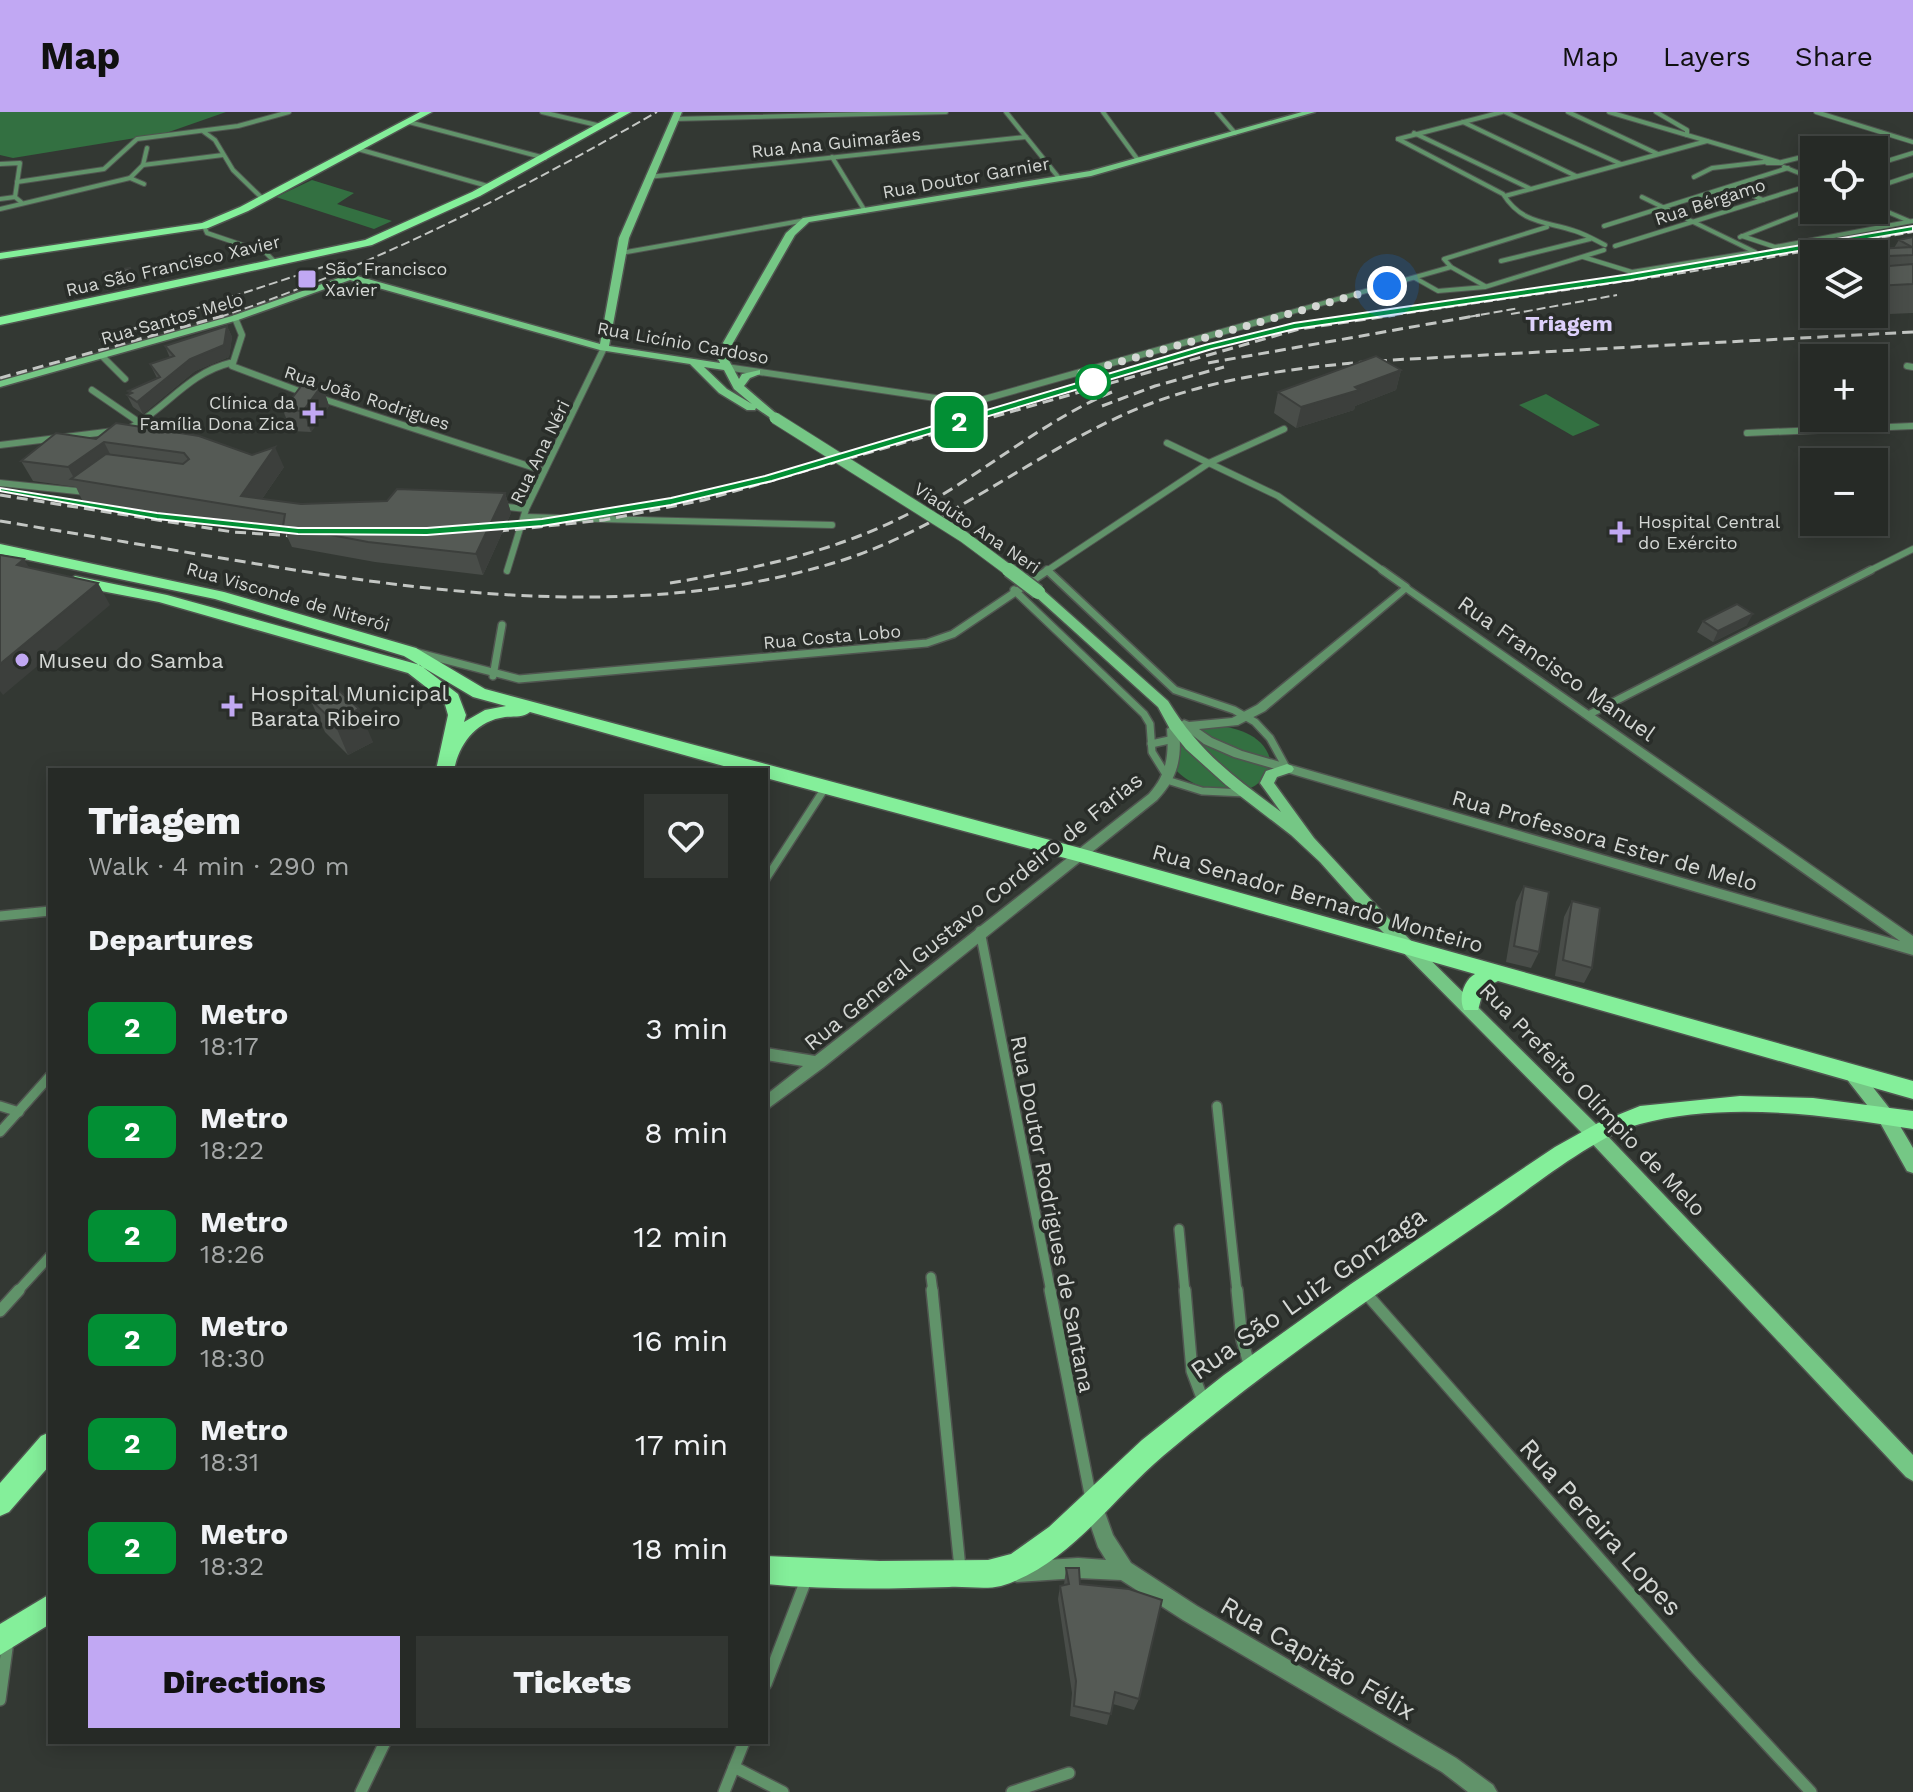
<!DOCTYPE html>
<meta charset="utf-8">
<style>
body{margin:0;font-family:"Work Sans",sans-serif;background:#323632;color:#f1f3f6;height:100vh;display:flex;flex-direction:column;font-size:30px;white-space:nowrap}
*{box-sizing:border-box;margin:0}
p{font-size:26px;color:#a4a7a7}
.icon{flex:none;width:44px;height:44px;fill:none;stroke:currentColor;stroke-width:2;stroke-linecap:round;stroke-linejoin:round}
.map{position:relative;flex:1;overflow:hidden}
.details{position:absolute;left:48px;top:656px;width:720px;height:976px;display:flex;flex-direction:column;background:#262a26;border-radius:0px;box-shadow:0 4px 20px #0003,0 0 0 2px #424643}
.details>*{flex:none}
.badge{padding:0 16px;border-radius:12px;font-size:28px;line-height:52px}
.buttons{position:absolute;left:1800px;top:24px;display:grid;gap:16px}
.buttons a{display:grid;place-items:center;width:88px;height:88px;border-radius:0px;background:#262a26;box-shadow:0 4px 20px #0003,0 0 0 2px #424643;font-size:40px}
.you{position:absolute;width:40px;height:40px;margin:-20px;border:6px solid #fff;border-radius:50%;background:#1a73e8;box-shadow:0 0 0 12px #1a73e833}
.map>.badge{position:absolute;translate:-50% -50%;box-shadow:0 0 0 4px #fff}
h2{padding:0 40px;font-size:30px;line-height:72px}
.round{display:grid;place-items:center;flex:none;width:84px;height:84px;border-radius:0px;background:#323632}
.summary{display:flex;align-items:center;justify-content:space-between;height:136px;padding:0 40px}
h1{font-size:38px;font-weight:800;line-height:60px}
.button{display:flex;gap:16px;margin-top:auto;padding:16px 40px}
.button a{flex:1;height:92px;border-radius:0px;background:#c1a8f3;color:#111;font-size:32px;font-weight:800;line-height:92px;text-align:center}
.button a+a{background:#323632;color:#f1f3f6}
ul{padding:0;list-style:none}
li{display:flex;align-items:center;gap:24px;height:104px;padding:0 40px}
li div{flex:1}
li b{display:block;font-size:30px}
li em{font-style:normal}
li .badge{min-width:88px;font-weight:700;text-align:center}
header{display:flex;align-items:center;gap:48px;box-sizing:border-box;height:112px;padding:0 40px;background:#c1a8f3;color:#111}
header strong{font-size:38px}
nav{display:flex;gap:44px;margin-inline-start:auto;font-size:28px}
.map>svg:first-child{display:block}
</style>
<header>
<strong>Map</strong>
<nav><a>Map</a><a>Layers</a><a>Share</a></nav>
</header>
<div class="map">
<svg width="1913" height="1680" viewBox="0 0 1913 1680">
<rect width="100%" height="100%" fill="#333833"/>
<g fill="#337041">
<path d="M0 0H226L166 21 13 46 0 43Z"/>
<path d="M312 68 354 81 337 92 392 109 374 117 276 85Z"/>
<path d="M1546 282 1600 313 1573 324 1519 293Z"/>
<path d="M1215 613C1239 616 1266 624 1271 651 1258 696 1196 683 1173 655L1171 635 1192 617Z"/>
</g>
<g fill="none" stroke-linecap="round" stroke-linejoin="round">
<g stroke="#505550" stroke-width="6">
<g id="minor-far4">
<path d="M542 0 601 14"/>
<path d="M1006 0 1059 66"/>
<path d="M1103 0 1138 48"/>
<path d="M1217 0 1235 21"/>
<path d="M1505 0 1621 52"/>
<path d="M1568 0 1658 42"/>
<path d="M1609 0 1782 51H1767L1765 47"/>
<path d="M1656 0 1687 18V23"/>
<path d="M1816 0 1913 30"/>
<path d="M674 7 946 0"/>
<path d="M409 10 545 46"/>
<path d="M1463 10 1576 64"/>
<path d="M204 20 215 28 233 58 263 87"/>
<path d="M1414 21 1531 77"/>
<path d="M1398 27 1503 82C1522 112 1545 109 1575 119 1585 122 1595 128 1605 133"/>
<path d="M1398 27 1502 0"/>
<path d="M358 37 491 75"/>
<path d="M832 45 865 99"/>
<path d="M1782 50 1814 42"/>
<path d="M0 52 20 51 15 85 21 90"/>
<path d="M143 53 223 43"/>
<path d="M1874 53 1913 41"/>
<path d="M1784 55 1814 67"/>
<path d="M648 65 1026 25"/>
<path d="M1694 65 1712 56 1764 50"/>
<path d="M17 70 104 57 137 27 238 14 289 0"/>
<path d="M144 72 130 66 143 53 147 36"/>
<path d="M1732 74 1763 88"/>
<path d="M1874 76 1913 63"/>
<path d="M1505 84 1707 29"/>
<path d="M0 87 15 85"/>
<path d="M1874 94 1909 109"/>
<path d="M0 97 130 66"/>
<path d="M204 114 207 121 266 141 274 149"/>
<path d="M1604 114 1788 56"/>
<path d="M1742 124 1775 135 1913 109"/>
<path d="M1740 125 1814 96"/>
<path d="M1615 134 1814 72"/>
<path d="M621 141 806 108"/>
<path d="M1583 145 1632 160 1755 140 1642 85"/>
<path d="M1501 149 1590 127"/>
<path d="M1415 166 1438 179 1485 175 1604 138"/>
<path d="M1485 174 1451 155 1444 147 1547 115"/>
<path d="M1804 187 1814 183"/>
<path d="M1274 205 1451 155"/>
</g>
</g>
<g stroke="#505550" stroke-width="8">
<g id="minor-far3">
<path d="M235 206 242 223 232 254 307 282"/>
<path d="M102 244 125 267"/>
<path d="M1907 254 1913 255"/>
<path d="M726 255 949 288H981L1282 203"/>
<path d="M92 278 140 311"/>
<path d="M320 286 544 359"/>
<path d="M970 289 983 311"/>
<path d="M128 317C165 298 188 261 230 251"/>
<path d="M1747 321 1913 314"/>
<path d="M968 322 973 299"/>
<path d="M1167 331 1278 384 1385 460"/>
<path d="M0 333 114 319"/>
<path d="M0 371 86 380"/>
<path d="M499 394 526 397"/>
<path d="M524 405 832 413"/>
<path d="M1047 458 1049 460"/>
<path d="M507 459 526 397 604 236"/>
<path d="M1045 460 1209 351 1284 317"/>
<path d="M1867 460 1913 437"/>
</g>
</g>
<g stroke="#505550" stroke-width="10">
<g id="minor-far2">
<path d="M1047 458 1175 578 1234 598 1255 610 1270 626 1287 657"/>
<path d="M1382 458 1406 475"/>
<path d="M1014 478 1144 602 1150 612 1152 640 1170 669 1202 679 1246 681"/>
<path d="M415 540 519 567 927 531 953 522 1048 458"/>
<path d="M493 564 502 513"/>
<path d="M1590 602 1871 458"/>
<path d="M1151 632 1174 627"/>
<path d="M766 767 825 676"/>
</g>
</g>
<g stroke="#505550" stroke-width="12">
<g id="minor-far1">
<path d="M0 804 50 799"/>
<path d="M980 819 1051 1180"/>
<path d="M0 994 19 1000"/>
<path d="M1217 994 1237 1180"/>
<path d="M0 1020 50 964"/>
<path d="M1179 1117 1185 1180"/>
<path d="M931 1165 933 1180"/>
<path d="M17 1180 50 1144"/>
</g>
</g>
<g stroke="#505550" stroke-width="14">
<g id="minor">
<path d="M932 1178 960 1456"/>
<path d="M1050 1178 1091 1387"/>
<path d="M1185 1178 1192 1259 1204 1291"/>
<path d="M1237 1178 1242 1228 1250 1255"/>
<path d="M1364 1179 1694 1554 1811 1680"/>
<path d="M0 1199 19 1178"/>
<path d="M766 1572 806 1468"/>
<path d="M0 1588 8 1529"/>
<path d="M734 1655 783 1680"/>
<path d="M361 1680 385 1630"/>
<path d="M724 1680 744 1630"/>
<path d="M1012 1680 1069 1661"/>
</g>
</g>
<g stroke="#505550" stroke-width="3">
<g id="tertiary">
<path d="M1406 472 1913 824V843L1234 645 1204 632 1178 612 1184 608 1189 610 1232 606 1257 593ZM1406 480 1900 829 1242 639 1212 626 1199 617 1238 613 1265 599Z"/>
<path d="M1173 613 1179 617C1182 646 1178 666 1157 688L824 955 766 998V983L803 954 766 948V936L815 944 1149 682C1167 662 1169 643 1167 617Z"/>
<path d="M1092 1382 1099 1384 1113 1423 1131 1451 1197 1494 1456 1646 1493 1673 1497 1680H1468L1442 1660 1183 1508 1121 1468 1078 1466 1017 1470 1010 1467 1007 1460 1010 1453 1017 1450 1078 1446 1106 1448 1098 1435 1083 1391 1085 1384Z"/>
</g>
</g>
<g stroke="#505550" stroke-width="3">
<g id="secondary">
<path d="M674 0H682L629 126 609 234 720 251 716 243 786 121 803 106 1090 59 1302 0H1315L1091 64 809 110 795 123 726 243 739 267 742 262 760 258V262L750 266 744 274 779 304V308L775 309 756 296 755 298H747L719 281 690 252 600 238 350 168 238 208 0 275V269L232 204 350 162 600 232 619 126ZM704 255 724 258 734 277 752 292 727 277Z"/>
<path d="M1038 476 1042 477 1168 589C1199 640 1234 665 1281 700L1260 671 1266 659 1287 652 1292 654 1294 657 1292 660 1277 665 1274 671 1314 726 1388 806 1597 1013 1913 1343V1369L1906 1365 1585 1024 1377 814 1320 750 1291 723 1226 673 1186 637 1170 617 1158 595 1034 483 1032 480Z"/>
<path d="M1855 958 1861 960 1890 997 1913 1036V1061L1907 1059 1878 1007 1849 970 1846 965 1849 960Z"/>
</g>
</g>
<g stroke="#505550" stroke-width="3">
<g id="primary">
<path d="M420 0H432L248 99 208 116 0 147V141L202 111 240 95Z"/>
<path d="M619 0H631L480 84 372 133 0 213V205L365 128 472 80Z"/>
<path d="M0 432 224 480 416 536 485 577 1080 736 1913 969V987L1498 869 1484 876 1478 898H1464C1458 886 1464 868 1475 862L1080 750 766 666V658H738L530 600C522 606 514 604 505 605 476 609 459 632 454 658H436L448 603 444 589 408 561 159 490 75 474 67 469 75 464 167 483 420 553 458 582 466 603 464 610 485 598 506 594 473 585 404 544 215 487 0 442Z"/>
<path d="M1740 984 1813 986 1913 999V1017C1826 1003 1726 989 1640 1012 1595 1024 1534 1074 1495 1101 1382 1178 1268 1255 1163 1344 1112 1387 1068 1454 1001 1474 985 1478 966 1474 949 1475 888 1477 827 1478 766 1472V1444L880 1449 988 1448 1011 1442 1049 1415 1142 1328 1224 1263 1351 1172 1555 1035 1598 1011 1640 994Z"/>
<path d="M50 1320V1353L9 1400 0 1404V1371L41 1324Z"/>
<path d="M50 1482V1512L0 1543V1512Z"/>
</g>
</g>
<use href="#minor-far4" stroke="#61936a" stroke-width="4"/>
<use href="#minor-far3" stroke="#61936a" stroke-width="6"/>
<use href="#minor-far2" stroke="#61936a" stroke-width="7"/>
<use href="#minor-far1" stroke="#61936a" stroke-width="9"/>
<use href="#minor" stroke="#61936a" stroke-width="11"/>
<use href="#tertiary" fill="#61936a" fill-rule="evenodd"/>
<use href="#secondary" fill="#75c785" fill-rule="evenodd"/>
<use href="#primary" fill="#84ef9a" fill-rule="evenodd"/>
<g stroke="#c3c6c3" stroke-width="2" stroke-dasharray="9 4" stroke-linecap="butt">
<path d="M1511 202 1617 183"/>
<path d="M170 205 332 152"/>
<path d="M220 205C374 154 517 80 657 0"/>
<path d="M1381 205 1689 160 1913 120"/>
<path d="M1468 205 1519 196"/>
</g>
<g stroke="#c3c6c3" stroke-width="3" stroke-dasharray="11 6" stroke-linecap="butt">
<path d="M100 228 176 203"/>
<path d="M1208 251 1480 203"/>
<path d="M0 266 226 203"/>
<path d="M1102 294 1155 274 1224 255"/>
<path d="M0 383 233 420 309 425"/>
<path d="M0 409C84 423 167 437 251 451 446 483 647 509 840 449 938 418 1018 353 1110 309 1198 266 1295 255 1392 248L1913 220"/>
<path d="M481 421 604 408 704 388 1299 217 1395 203"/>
<path d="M670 471C760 456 850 437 930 390 992 354 1046 308 1112 280"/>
</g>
<g stroke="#505550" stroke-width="13" stroke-linecap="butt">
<path id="secondary-bridge-far1" d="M775 306 964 425 1011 460"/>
</g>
<g stroke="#505550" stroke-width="17" stroke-linecap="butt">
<path id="secondary-bridge" d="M1009 458 1038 480"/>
</g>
<use href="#secondary-bridge-far1" stroke="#75c785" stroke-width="11"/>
<use href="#secondary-bridge" stroke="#75c785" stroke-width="14"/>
</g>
<g fill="#494d49">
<path d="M1913 125V201L1842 204 1839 202H1874V142H1816L1817 140 1894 136 1899 128Z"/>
<path d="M1814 146V180L1803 170Z"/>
<path d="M227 214 232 225 229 245 195 259 143 302 133 295 127 283 130 282 128 279 157 266 150 252 170 246 165 234Z"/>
<path d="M1401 258 1396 278 1355 294 1354 298 1296 316 1274 301 1278 280Z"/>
<path d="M322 273 329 294 311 320 291 319 283 298Z"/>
<path d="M56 321 284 355 262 387 301 392 387 389 505 381 511 401 483 463 375 450 292 435 286 422 82 388 76 375 33 369 21 349Z"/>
<path d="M1703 509 1747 513 1713 530 1697 520Z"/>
<path d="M310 587 373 630 348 643 325 620Z"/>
<path d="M1524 774 1539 840 1531 856 1506 850 1516 790Z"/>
<path d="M1572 789 1592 856 1584 871 1555 864 1564 805Z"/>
<path d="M1066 1456 1080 1472 1139 1587 1134 1598 1113 1592 1107 1613 1070 1604 1072 1581 1058 1487 1060 1474 1064 1473Z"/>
</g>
<g fill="#3c3f3c">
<path d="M130 156 134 174 107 179 104 174Z"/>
<path d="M227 214 232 225 229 245 195 259 143 302 137 290 190 247Z"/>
<path d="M1401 258 1396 278 1355 294 1354 298 1296 316 1301 295Z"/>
<path d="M322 273 329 294 311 320 303 299Z"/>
<path d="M104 330 114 350 75 368 68 355Z"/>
<path d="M275 335 284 355 255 397 241 384Z"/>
<path d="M505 381 511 401 483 463 476 442Z"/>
<path d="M24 447 37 469 17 453Z"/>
<path d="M98 471 110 493 3 583 0 579V552Z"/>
<path d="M1753 502 1747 513 1713 530 1718 519Z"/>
<path d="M359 597 373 630 348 643 334 610Z"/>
</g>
<g fill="#555a55" stroke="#3c3f3c" stroke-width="2">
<path d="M1913 125V143L1888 144 1884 149 1889 154 1913 152V172L1874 174V142H1819L1817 140 1912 135 1899 128Z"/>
<path d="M130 156 132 169 104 174 103 160Z"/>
<path d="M227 214 224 233 190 247 137 290 127 283 132 281 128 279 160 265 150 252 174 244 165 234Z"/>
<path d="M1376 244 1401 258 1355 275 1359 278 1301 295 1278 280Z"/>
<path d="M302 273H322L303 299 283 298Z"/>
<path d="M116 311 199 324 252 343 275 335 241 384 301 392 387 389 397 377 505 381 476 442 368 430 283 414 285 402 71 367 106 342 183 352 189 347 184 341 104 330 68 355 21 349 56 321 96 327Z"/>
<path d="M0 443 24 447 17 453 98 471 0 552Z"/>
<path d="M1737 492 1753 502 1718 519 1703 509Z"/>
<path d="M335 575 359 597 334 610 310 587Z"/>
<path d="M1524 774 1549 780 1539 840 1514 834Z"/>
<path d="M1572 789 1600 796 1592 856 1563 848Z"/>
<path d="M1066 1456H1079L1080 1472 1129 1477 1162 1488 1139 1587 1115 1580 1111 1602 1074 1594 1076 1569 1060 1474 1069 1472Z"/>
</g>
<path fill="#028f34" stroke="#fff" stroke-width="2" d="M1913 114V119L1631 168 1295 217 1212 237 772 369 671 393 542 414 427 423 298 422 157 407 0 379V376L157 401 298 416H427L542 407 671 386 765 364 1205 233 1294 211 1631 162Z"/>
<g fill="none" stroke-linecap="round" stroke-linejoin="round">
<path stroke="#d4d7d4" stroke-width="8" stroke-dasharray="0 14.4" d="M1093 270 1081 261 1387 174"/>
</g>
<g fill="#c1a8f3" stroke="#292d29" stroke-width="3">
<rect x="297" y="157" width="20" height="20" rx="4"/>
<path d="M309 289h8v8h8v8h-8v8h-8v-8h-8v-8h8z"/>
<path d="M1616 408h8v8h8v8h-8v8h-8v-8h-8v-8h8z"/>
<circle cx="22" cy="548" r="8"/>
<path d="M228 582h8v8h8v8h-8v8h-8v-8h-8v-8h8z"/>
</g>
<circle fill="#fff" stroke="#028f34" stroke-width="4" cx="1093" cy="270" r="16"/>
<g text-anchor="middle" stroke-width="7" stroke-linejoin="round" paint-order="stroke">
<g font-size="18" fill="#d4d7d4" stroke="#292d29">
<text transform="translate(836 31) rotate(-6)" y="6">Rua Ana Guimarães</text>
<text transform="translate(966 66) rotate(-10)" y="6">Rua Doutor Garnier</text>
<text transform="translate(1710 90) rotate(-18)" y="6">Rua Bérgamo</text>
<text transform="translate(173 154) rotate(-13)" y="6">Rua São Francisco Xavier</text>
<text transform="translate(172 207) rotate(-16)" y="6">Rua Santos Melo</text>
<text transform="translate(683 231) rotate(10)" y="6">Rua Licínio Cardoso</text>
<text transform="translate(367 286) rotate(18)" y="6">Rua João Rodrigues</text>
<text transform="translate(540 340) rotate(-64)" y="6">Rua Ana Néri</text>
<text transform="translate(977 416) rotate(34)" y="6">Viaduto Ana Neri</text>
<text transform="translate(288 485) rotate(16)" y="6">Rua Visconde de Niterói</text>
<text transform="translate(832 525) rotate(-5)" y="6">Rua Costa Lobo</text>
</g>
<g font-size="18" fill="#d4d7d4" stroke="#292d29" text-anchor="start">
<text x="325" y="163">São Francisco<tspan x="325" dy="21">Xavier</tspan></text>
<text x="295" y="297" text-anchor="end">Clínica da<tspan x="295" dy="21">Família Dona Zica</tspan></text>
<text x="1638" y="416">Hospital Central<tspan x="1638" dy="21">do Exército</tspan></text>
</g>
<g font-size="22" font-weight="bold" fill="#ddd0fb" stroke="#292d29">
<text x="1569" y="219">Triagem</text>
</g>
<g font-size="22" fill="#d4d7d4" stroke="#292d29" text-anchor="start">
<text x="38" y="556">Museu do Samba</text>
<text x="250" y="589">Hospital Municipal<tspan x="250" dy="25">Barata Ribeiro</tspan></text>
</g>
<g font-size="22" fill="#d4d7d4" stroke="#292d29">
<text transform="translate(1557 556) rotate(35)" y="8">Rua Francisco Manuel</text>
<text transform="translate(1605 728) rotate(16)" y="8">Rua Professora Ester de Melo</text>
<text transform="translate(1318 786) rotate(16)" y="8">Rua Senador Bernardo Monteiro</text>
<text transform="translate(973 799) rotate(-39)" y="8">Rua General Gustavo Cordeiro de Farias</text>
<text transform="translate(1593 987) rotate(46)" y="8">Rua Prefeito Olímpio de Melo</text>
<text transform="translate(1053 1102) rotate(79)" y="8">Rua Doutor Rodrigues de Santana</text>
</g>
<g font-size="26" fill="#d4d7d4" stroke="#292d29">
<text transform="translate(1308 1181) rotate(-35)" y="9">Rua São Luiz Gonzaga</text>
<text transform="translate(1601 1415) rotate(48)" y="9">Rua Pereira Lopes</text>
<text transform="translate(1318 1546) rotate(30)" y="9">Rua Capitão Félix</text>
</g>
</g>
</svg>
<div class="buttons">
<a><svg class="icon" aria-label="locate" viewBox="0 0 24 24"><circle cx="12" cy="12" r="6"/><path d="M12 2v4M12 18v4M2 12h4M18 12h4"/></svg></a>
<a><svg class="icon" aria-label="layers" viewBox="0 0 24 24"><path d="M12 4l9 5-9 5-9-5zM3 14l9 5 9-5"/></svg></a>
<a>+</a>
<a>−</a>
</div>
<div class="you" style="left:1387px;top:174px"></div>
<b class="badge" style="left:959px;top:310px;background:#028f34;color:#fff">2</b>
<section class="details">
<div class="summary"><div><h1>Triagem</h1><p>Walk · 4 min · 290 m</p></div><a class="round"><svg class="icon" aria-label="heart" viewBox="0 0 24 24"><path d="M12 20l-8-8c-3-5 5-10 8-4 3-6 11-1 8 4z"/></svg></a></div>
<h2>Departures</h2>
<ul>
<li><span class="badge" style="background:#028f34;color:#fff">2</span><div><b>Metro</b><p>18:17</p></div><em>3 min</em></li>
<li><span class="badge" style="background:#028f34;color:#fff">2</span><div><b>Metro</b><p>18:22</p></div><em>8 min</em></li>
<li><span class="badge" style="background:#028f34;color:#fff">2</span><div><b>Metro</b><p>18:26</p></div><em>12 min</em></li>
<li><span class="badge" style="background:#028f34;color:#fff">2</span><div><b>Metro</b><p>18:30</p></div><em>16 min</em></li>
<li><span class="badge" style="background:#028f34;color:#fff">2</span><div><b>Metro</b><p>18:31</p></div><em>17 min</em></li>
<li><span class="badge" style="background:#028f34;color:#fff">2</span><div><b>Metro</b><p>18:32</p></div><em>18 min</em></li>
</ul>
<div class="button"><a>Directions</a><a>Tickets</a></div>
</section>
</div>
